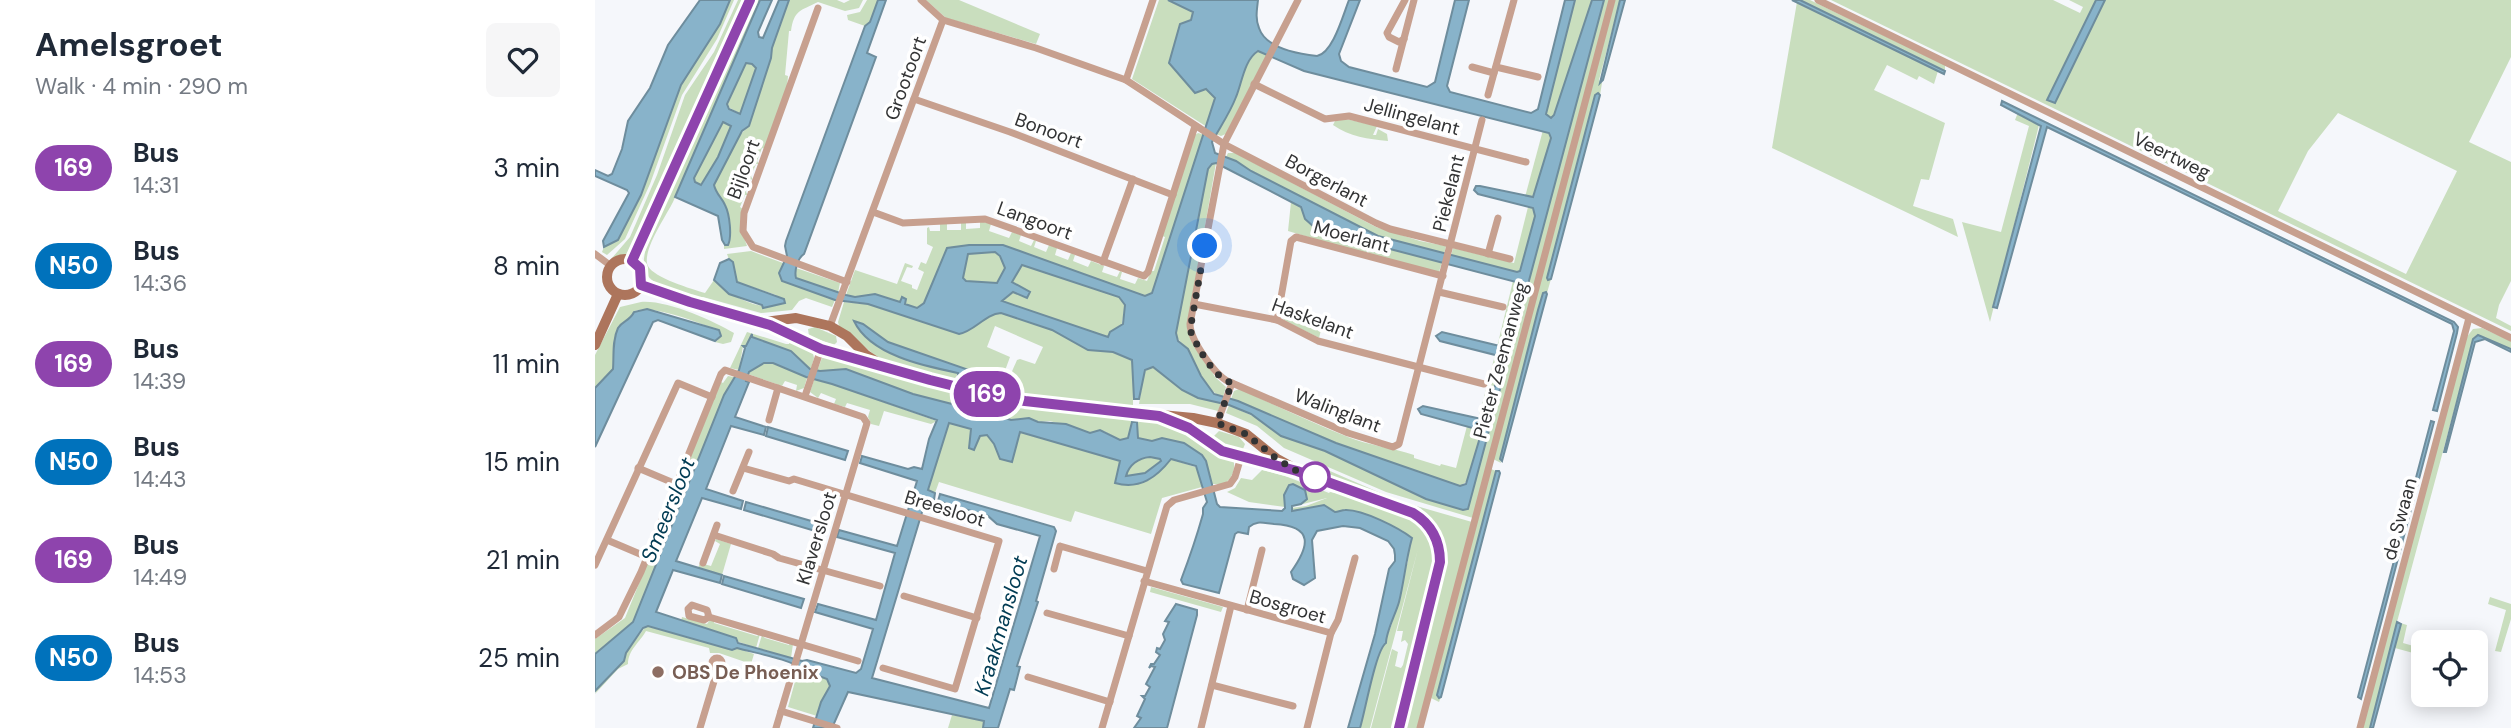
<!DOCTYPE html>
<meta charset="utf-8">
<style>
body{margin:0;font-family:"DM Sans",sans-serif;background:#f6f6f7;color:#1f2937;height:100vh;display:flex;flex-direction:column;font-size:26px;white-space:nowrap}
*{box-sizing:border-box;margin:0}
p{font-size:23px;color:#747a83}
.icon{flex:none;width:38px;height:38px;fill:none;stroke:currentColor;stroke-width:2;stroke-linecap:round;stroke-linejoin:round}
.map{position:relative;flex:1;overflow:hidden}
.panel{display:flex;flex-direction:column;background:#fff;width:595px}
.panel>*{flex:none}
.badge{padding:0 14px;border-radius:23px;font-size:24px;line-height:46px}
.tools{position:absolute;left:1816px;top:630px;display:grid;gap:14px}
.tools a{display:grid;place-items:center;width:77px;height:77px;border-radius:10px;background:#fff;box-shadow:0 4px 18px #0003;font-size:35px}
.you{position:absolute;width:35px;height:35px;margin:-18px;border:5px solid #fff;border-radius:50%;background:#1a73e8;box-shadow:0 0 0 10px #1a73e833}
.map>.badge{position:absolute;translate:-50% -50%;box-shadow:0 0 0 4px #fff}
.round{display:grid;place-items:center;flex:none;width:74px;height:74px;border-radius:10px;background:#f6f6f7}
.head{display:flex;align-items:center;justify-content:space-between;height:119px;padding:0 35px}
h1{font-size:33px;font-weight:700;line-height:52px}
ul{padding:0;list-style:none}
li{display:flex;align-items:center;gap:21px;height:98px;padding:0 35px}
li div{flex:1}
li b{display:block;font-size:26px}
li em{font-style:normal}
li .badge{min-width:77px;font-weight:700;text-align:center}
main{display:flex;flex:1;min-height:0}
.map>svg:first-child{display:block}
</style>
<main>
<section class="panel">
<div class="head"><div><h1>Amelsgroet</h1><p>Walk · 4 min · 290 m</p></div><a class="round"><svg class="icon" aria-label="heart" viewBox="0 0 24 24"><path d="M12 20l-8-8c-3-5 5-10 8-4 3-6 11-1 8 4z"/></svg></a></div>
<ul>
<li><span class="badge" style="background:#8e44ad;color:#fff">169</span><div><b>Bus</b><p>14:31</p></div><em>3 min</em></li>
<li><span class="badge" style="background:#0072bc;color:#fff">N50</span><div><b>Bus</b><p>14:36</p></div><em>8 min</em></li>
<li><span class="badge" style="background:#8e44ad;color:#fff">169</span><div><b>Bus</b><p>14:39</p></div><em>11 min</em></li>
<li><span class="badge" style="background:#0072bc;color:#fff">N50</span><div><b>Bus</b><p>14:43</p></div><em>15 min</em></li>
<li><span class="badge" style="background:#8e44ad;color:#fff">169</span><div><b>Bus</b><p>14:49</p></div><em>21 min</em></li>
<li><span class="badge" style="background:#0072bc;color:#fff">N50</span><div><b>Bus</b><p>14:53</p></div><em>25 min</em></li>
</ul>
</section>
<div class="map">
<svg width="1916" height="728" viewBox="0 0 1916 728">
<rect width="100%" height="100%" fill="#f5f7fb"/>
<g fill="#c9debe" fill-rule="evenodd">
<path d="M135 0H139L122 39 87 95 55 184 30 239 12 255 7 252 9 247 23 240 46 195 86 85 125 24Z"/>
<path d="M143 0H151C142 21 130 40 121 61L122 65 35 253 28 258H17L35 237 62 175 90 95 119 52Z"/>
<path d="M160 0H165C136 67 109 136 78 202 71 216 46 252 53 266 59 278 97 289 110 293L119 280C130 292 152 304 168 306 173 307 181 305 185 304L181 295 142 282 132 254 156 251 188 263 184 273 187 281 238 298 240 300 237 307 211 298 204 301 197 310 166 313 108 297C98 299 91 296 82 292 46 279 43 271 55 235Z"/>
<path d="M194 0H242L249 3 255 0H268L264 8 250 11 223 2C205 11 199 10 196 31H194L190 75 193 76 192 87 170 149 167 148 162 161 164 164H161L156 176 158 180 155 179 151 192 153 195H150L145 207 148 209 145 226 152 246 129 249V245H133C134 232 136 217 130 205 126 197 121 193 119 185 129 166 138 139 154 126L176 58 177 48Z"/>
<path d="M272 0H283L275 22 270 26 253 20 252 15 265 12Z"/>
<path d="M331 0H364L445 34 441 44 351 18Z"/>
<path d="M564 0H573L598 12 597 20 589 23 604 92 611 89 620 98 612 127 537 79Z"/>
<path d="M980 0H997L959 115 956 118 950 115Z"/>
<path d="M1009 0H1015L878 518 791 492 689 448 662 426 631 413 634 405 666 420 686 436 730 451 831 499 868 510 873 509Z"/>
<path d="M1020 0H1025L1004 80 1007 83 1005 95H1000L952 278 956 279 952 293 951 292 943 310 905 459 906 463 898 459Z"/>
<path d="M1205 0H1215L1350 65V71Z"/>
<path d="M1236 0H1458L1485 13 1488 7 1474 0H1501L1452 99 1460 103 1510 0H1916V57L1874 142 1916 162V281L1904 305 1901 318 1916 326V331ZM1743 113 1862 171 1811 274 1683 211 1713 151Z"/>
<path d="M1202 2 1343 71 1339 84 1324 76 1322 80 1292 65 1279 90 1350 123 1334 180 1326 179 1318 206 1358 219 1363 237 1177 148Z"/>
<path d="M663 51 672 54 631 134 626 136 621 134C629 124 636 109 641 98 647 83 649 61 663 51Z"/>
<path d="M151 62 161 67 145 114 132 106Z"/>
<path d="M1424 110 1445 121 1395 322 1367 222 1406 232 1434 126 1420 120Z"/>
<path d="M751 119 782 126 778 135H781L783 129 792 134 793 141C773 139 755 137 738 125L740 121Z"/>
<path d="M128 122 136 126 123 157 106 185 100 182 99 178Z"/>
<path d="M948 130 954 133 956 138 941 193 934 198 930 197Z"/>
<path d="M603 133 610 135 558 291 554 296H550L408 245H374L350 254 329 303 322 308 309 304 307 298 306 303 280 294 260 297 251 295 260 270 302 284 310 263 318 266 317 268 312 267 306 281 317 285V288L322 290 329 272 323 269 326 262 331 264 338 247 332 244V228L334 227 335 231H345V224L352 223V230H366V223L371 222V229L385 228V221L396 224 394 231 414 238 417 232 426 235 424 241 436 246 439 240 441 241 439 247 451 252 454 245 462 248 460 255 473 260 476 253 480 255 478 261 493 267 496 261 509 266 507 272 522 277 525 271 527 272 525 279 540 284 543 278 552 281 556 271H559L570 237 567 236 600 135Z"/>
<path d="M633 153H640L781 227 825 241 851 246 849 254 783 236 770 231 631 157Z"/>
<path d="M621 163 592 329 620 377 631 387 628 397C608 390 604 368 594 351 590 344 583 343 581 333L613 169 616 164Z"/>
<path d="M696 202 707 208C711 222 717 225 730 230L728 239 732 230 745 234 757 233 774 242 771 254 693 231Z"/>
<path d="M933 207 938 208 940 216 925 271H917L856 256 858 248 919 263Z"/>
<path d="M776 243 847 262 844 272 773 254Z"/>
<path d="M400 252 405 256 411 268 402 283 371 281 367 275 373 254Z"/>
<path d="M427 265 524 297 530 305 527 324 515 332 513 337 407 302 419 292 432 298 435 292 417 282Z"/>
<path d="M201 268 245 283 243 293 201 278Z"/>
<path d="M918 281 925 283 927 287 911 344 908 348 902 347Z"/>
<path d="M46 302C73 300 118 321 139 333L136 342 128 344 120 342 123 340 124 331C103 322 60 305 39 311L37 318 26 324 18 369 0 388V355L25 307Z"/>
<path d="M249 302 272 304 364 334C379 329 391 314 406 313L457 330 493 350 518 352 538 360V409L415 393C410 383 418 370 422 360L425 359 440 364 448 347 400 326 392 347 415 357 404 387 398 390 295 365 287 361 244 326 243 322ZM259 322H264L293 342 374 370 366 379 363 373C331 367 275 354 259 322Z"/>
<path d="M686 311 728 322 724 338 689 320Z"/>
<path d="M220 327 241 336 242 342 239 345 214 336 213 329Z"/>
<path d="M1887 328 1916 341V349L1883 335 1878 340 1802 622 1812 625 1808 643 1829 649V656L1800 648 1806 624 1802 623 1775 728H1768L1871 338 1878 329Z"/>
<path d="M152 332 191 344H194L197 337 217 349 219 358 216 369 196 351 157 337 158 335 151 346H148L144 370 135 368Z"/>
<path d="M230 355 382 398 537 417V426L533 438 525 440 509 431 496 433 455 421 443 422 430 418 416 420 404 416 385 418 357 404 318 394 251 369 222 371 227 358Z"/>
<path d="M900 355 904 356 907 360 892 418 888 421 883 420Z"/>
<path d="M173 362 185 365 212 378 209 388 201 391 202 385 190 381 187 386 153 374 159 367Z"/>
<path d="M555 366C569 371 576 382 588 390 599 398 613 399 626 403L623 411 595 404H544L549 373Z"/>
<path d="M133 376 139 377 129 395 38 622 0 654V639L30 618 126 382 128 383Z"/>
<path d="M219 380 237 384 342 421 336 424 289 411 284 426 276 424 273 417 275 410 252 403 250 407 239 404 241 399 226 393 223 398 215 392Z"/>
<path d="M644 389C680 405 718 423 753 437 772 445 798 448 819 455V458L845 466 846 464 861 468 872 426 884 429 886 434 874 480 865 486 741 443 636 399 639 391Z"/>
<path d="M542 418 567 421 581 425 638 458C641 468 638 478 629 484H617L610 459 597 448 569 438 557 441 543 438Z"/>
<path d="M354 423 376 429 375 448 382 444 385 436 392 435 399 444 405 459 416 462 425 432 525 461 520 483C546 490 558 474 576 459L603 468 607 487 567 498 556 534 480 511 476 522 344 482 340 493 333 491Z"/>
<path d="M624 431 644 437 650 444 648 449C638 451 624 445 619 436Z"/>
<path d="M555 457 565 459 566 461 550 473 531 476C534 465 543 458 555 457Z"/>
<path d="M728 468 804 501 877 522 823 728H807L848 573C861 510 807 506 763 490 753 486 744 480 734 475L735 473 727 470Z"/>
<path d="M896 469 901 471 842 695 844 698 846 697 844 702 836 698Z"/>
<path d="M667 470 690 476 734 493 735 492C782 501 838 510 840 567L800 728H776L797 649 803 652 800 666 806 668 808 665 813 644 810 640 806 642 808 631H802L823 549 775 728H765L780 664 797 624 799 610 804 603 803 594 813 561 814 547 808 531 784 520 752 510 740 512 733 507 697 511 696 508 711 506 732 498 696 507 711 500 710 490 698 484 694 485 690 492V507L654 502 632 492 640 488 646 478 657 480Z"/>
<path d="M121 539 136 544 127 575 103 568 105 563 116 566 125 544 120 541Z"/>
<path d="M556 587 628 607 626 612 555 592Z"/>
<path d="M1895 597 1916 604V619L1906 652 1900 651 1911 610 1893 604Z"/>
<path d="M87 617 112 624 115 620 119 621V623L162 636 165 634 161 648 86 621Z"/>
<path d="M51 626 137 650 142 648 159 654 156 664 124 653H115L114 648 51 631C45 642 33 650 33 664L23 669 0 694 3 686 29 661 31 653Z"/>
<path d="M167 635 170 638 194 645 195 643 198 644 196 658 163 648Z"/>
<path d="M204 667 232 679 235 686 226 702 222 716 193 707Z"/>
<path d="M357 715 390 721 388 728H353Z"/>
</g>
<g fill="#88b3ca" stroke="#6e8d9d" stroke-width="2" fill-rule="evenodd">
<path d="M105 0H135L125 24 86 85 46 195 23 240 9 247 8 241 34 193 32 190 0 176V170L13 176 17 174 27 149 33 121 55 88 73 45Z"/>
<path d="M165 0H177L163 32 164 37 168 38 184 0H194L177 48 176 58 154 126 147 131 119 185C121 194 127 198 130 205 135 215 137 237 133 245H130L127 240 123 216 80 197ZM151 63 157 64 161 68 145 114 134 109 132 104ZM128 122 136 126 123 157 106 185 100 182 99 178Z"/>
<path d="M283 0H291L272 53 281 57 209 254C203 258 199 270 201 278L251 295 260 297 280 294 305 302 307 297 311 299 310 304 322 308 329 303 352 248 374 245H408L550 296 557 293 620 98 611 89 600 93 574 63 585 24 596 20 598 12 573 0H663C662 9 660 19 664 28 671 49 703 54 722 56 738 53 748 15 754 0H765L744 54 746 61 754 67 832 87 840 82 860 0H874L852 86 855 92 936 113 943 109 970 0H980L951 114 956 118 959 115 997 0H1009L873 509 868 510 831 499 730 451 686 436 656 414 634 405 603 398 587 390 558 367 550 370 544 399H539L537 360 518 352 493 350 457 330 406 313C390 314 380 331 364 334L273 304 240 300 187 281 184 273 192 256 190 246 191 241 270 26 275 22ZM663 51 709 71 954 133 956 138 938 197 885 186H881L879 190 883 194 938 208 940 216 925 271 922 272 783 236 656 171 641 161 620 153 617 142C625 127 635 113 641 97 647 83 649 60 663 51ZM621 163 706 207 710 219 718 226 740 233H757L795 249 925 283 926 287 909 347 847 332 841 336 845 341 904 356 907 359 891 420 828 406 823 409 826 414 885 430 886 434 871 484 865 486 741 443 643 401 619 394 606 376 593 349 583 341 581 333 613 169 617 164ZM400 252 405 256 410 268 402 283 371 281 368 278 373 254ZM427 265 524 297 530 305 528 324 515 332 513 337 407 301 418 292 432 298 435 292 417 282Z"/>
<path d="M1025 0H1030L1008 80 1005 83Z"/>
<path d="M1197 0H1205L1350 71 1349 74Z"/>
<path d="M1501 0H1510L1460 103 1452 100Z"/>
<path d="M1003 93 1005 95 956 279 953 280 952 278 1000 95Z"/>
<path d="M1407 101 1859 322 1863 327 1862 333 1842 411 1838 410 1859 331 1857 324 1452 127 1402 308 1398 307 1446 126 1406 105Z"/>
<path d="M134 259 138 262 142 282 189 299 190 303 168 308 167 305 134 294 119 280 125 263Z"/>
<path d="M951 292 952 294 907 461 905 459 943 310 948 293Z"/>
<path d="M52 309 124 330 126 336 120 341 63 320 58 322 0 447V388L18 369C19 356 17 341 23 328 28 320 35 321 39 312Z"/>
<path d="M259 321 268 324 293 342 374 370 372 376 363 380V373C329 366 275 355 259 321Z"/>
<path d="M157 334V337L196 351 215 369 225 371 251 369 318 394 357 404 385 418 404 416 416 420 434 418 443 422 471 424 495 433 505 430 525 440 533 438 537 422H542L543 438 557 441 567 438 589 443 607 455 611 461 622 504 625 507 687 511 690 508 689 495 694 485 698 484 710 490 712 499 706 504 697 506V511L729 505 740 512C743 512 747 510 750 510 767 509 804 528 817 538 811 559 809 582 804 602 801 613 791 632 791 643 781 649 770 712 765 728H753L780 634 794 569 800 561V555L799 549 793 541 765 528 748 526 722 531 717 540 720 578 709 585 698 579 696 572C714 547 720 526 679 524 668 523 662 520 654 527L653 534 643 532 640 534 624 593 588 584 586 580C594 559 601 539 608 514V508L612 502 601 466 576 459C562 477 545 490 520 483L525 461 425 432 417 462 405 459 399 444 392 435 385 436 379 450 374 448 376 429 354 423 333 490 340 493 339 500 331 499 277 678 394 708 445 536 402 524 393 516 343 501 345 494 459 527 461 531 441 601 443 602 422 666 425 667 419 690 415 689 403 728H388L389 721 253 692 237 728H218L226 702 235 686 232 679 208 670C197 659 159 653 142 648L137 650 53 626 48 628 31 653 29 661 0 691V654L38 622 129 395 144 370 150 348 148 346H151ZM169 363H178L211 377 237 384 342 420 334 439 327 469 319 467 313 469 267 456 265 463 322 481 302 546 244 530 242 537 300 553 281 620 223 604 220 612 278 629 266 669 261 673 212 660 207 661 143 643 141 638 61 612 78 570 125 583 127 575 81 561 107 498 146 509 148 501 111 489 136 426 169 435 171 427 140 417 154 382 151 381 154 372ZM555 457 565 459 566 461 550 473 531 476C534 465 543 458 555 457Z"/>
<path d="M1883 335 1916 349V352L1890 339 1880 342 1851 452H1849L1878 339Z"/>
<path d="M1836 421 1839 422 1766 699 1763 697Z"/>
<path d="M173 427 253 451 250 460 171 436Z"/>
<path d="M901 471H904L905 473 846 697 844 698 842 695Z"/>
<path d="M151 502 230 525 227 533 149 510Z"/>
<path d="M129 576 209 599 206 608 127 584Z"/>
<path d="M581 604 602 610V615L572 728H539L546 718 542 716 550 699 547 696H550L555 687 551 684 560 667 556 666 554 668 556 664H559L565 655 561 652 562 648 565 649 570 640 568 634 574 622 570 621Z"/>
<path d="M1802 622 1806 624 1778 728H1775Z"/>
</g>
<g fill="none" stroke-linecap="round" stroke-linejoin="round">
<g stroke="#c7a08f" stroke-width="7">
<path d="M326 0 348 20"/>
<path d="M1223 0 1916 338"/>
<path d="M223 8 149 213 148 231 158 247 252 282"/>
<path d="M809 39 804 42 794 37 792 33 810 0"/>
<path d="M877 67 899 73"/>
<path d="M901 67 943 77"/>
<path d="M801 69 819 0"/>
<path d="M531 80 558 0"/>
<path d="M659 84 730 119 754 116 931 162"/>
<path d="M893 95 919 0"/>
<path d="M319 99 415 132 578 195"/>
<path d="M278 212 308 223 390 219 549 276 553 272 600 126"/>
<path d="M0 254 16 266"/>
<path d="M893 254 903 218"/>
<path d="M508 262 538 179"/>
<path d="M844 292 908 307"/>
<path d="M599 304 682 320 723 341 889 384"/>
<path d="M682 320 696 241 701 237 848 276"/>
<path d="M235 326 348 20 441 48 531 80 629 144 781 223 795 229 915 259"/>
<path d="M637 383 753 433 798 447 804 444 887 120"/>
<path d="M210 396 226 349"/>
<path d="M174 420 183 388"/>
<path d="M622 423 637 383C622 379 595 340 595 324L629 144 703 0"/>
<path d="M43 468 81 484"/>
<path d="M148 468 194 481 199 479 404 541 360 689 288 668"/>
<path d="M138 491 154 452"/>
<path d="M119 535 178 554 184 558 285 586"/>
<path d="M12 540 52 557"/>
<path d="M108 563 122 525"/>
<path d="M0 565 83 383 117 397"/>
<path d="M459 569 465 546 552 571"/>
<path d="M549 581 736 633 712 728"/>
<path d="M309 596 382 618"/>
<path d="M97 605 112 610 114 617 109 620 94 616 93 609Z"/>
<path d="M652 610 667 550"/>
<path d="M452 613 534 636"/>
<path d="M114 617 263 661"/>
<path d="M736 633 743 620 760 558"/>
<path d="M0 635 24 617 46 572 126 374 130 370 268 417 272 423 181 728"/>
<circle cx="122" cy="663" r="5"/>
<path d="M168 670 195 678"/>
<path d="M433 677 515 702"/>
<path d="M617 685 698 706"/>
<path d="M186 711 242 728"/>
<path d="M105 728 123 668"/>
<path d="M507 728 572 506 579 500 635 484 640 477 646 457"/>
<path d="M606 728 636 606"/>
<path d="M825 728 1017 0"/>
<path d="M1765 728 1874 318"/>
</g>
<g stroke="#ad755c" stroke-width="10">
<circle cx="30" cy="277" r="18"/>
<path d="M37 261 155 0"/>
<path d="M46 284 95 302 175 325 226 349 271 363 391 394 460 405 598 418 622 423 651 434 682 459 702 470 818 513C836 524 846 541 845 562L804 728"/>
<path d="M170 322 201 318 235 326 252 336 271 355 283 363"/>
<path d="M0 345 23 294"/>
<path d="M573 419 594 428 627 451 693 468"/>
</g>
</g>
<g fill="none" stroke-linecap="round" stroke-linejoin="round">
<g stroke="#fff" stroke-width="16">
<path id="line" d="M155 0 37 261 45 268 46 285 95 302 175 325 226 349 335 380 391 394 430 401 564 416 594 428 627 451 702 471 818 513C836 524 845 540 845 562L804 728"/>
</g>
<use href="#line" stroke="#8e44ad" stroke-width="10"/>
<path stroke="#333435" stroke-width="7" stroke-dasharray="0 12.6" d="M610 246 595 330C603 348 618 377 637 383L622 423 651 434 682 459 702 471 723 479 720 477"/>
</g>
<circle fill="#fff" stroke="#8e44ad" stroke-width="3.5" cx="720" cy="477" r="14"/>
<circle fill="#8d6e63" stroke="#fff" stroke-width="2.5" cx="63" cy="672" r="7"/>
<g text-anchor="middle" stroke-width="7" stroke-linejoin="round" paint-order="stroke">
<g font-size="19" fill="#333435" stroke="#fff">
<text transform="translate(310 78) rotate(-70)" y="7">Grootoort</text>
<text transform="translate(817 116) rotate(15)" y="7">Jellingelant</text>
<text transform="translate(454 130) rotate(20)" y="7">Bonoort</text>
<text transform="translate(1577 155) rotate(26)" y="7">Veertweg</text>
<text transform="translate(148 169) rotate(-70)" y="7">Bijloort</text>
<text transform="translate(732 180) rotate(28)" y="7">Borgerlant</text>
<text transform="translate(853 193) rotate(-76)" y="7">Piekelant</text>
<text transform="translate(440 220) rotate(20)" y="7">Langoort</text>
<text transform="translate(757 236) rotate(15)" y="7">Moerlant</text>
<text transform="translate(718 318) rotate(20)" y="7">Haskelant</text>
<text transform="translate(905 360) rotate(-75)" y="7">Pieter Zeemanweg</text>
<text transform="translate(743 410) rotate(21)" y="7">Walinglant</text>
<text transform="translate(350 508) rotate(17)" y="7">Breesloot</text>
<text transform="translate(1804 519) rotate(-75)" y="7">de Swaan</text>
<text transform="translate(221 538) rotate(-73)" y="7">Klaversloot</text>
<text transform="translate(693 606) rotate(16)" y="7">Bosgroet</text>
</g>
<g font-size="19" font-weight="bold" fill="#785e54" stroke="#fff" text-anchor="start">
<text x="77" y="679">OBS De Phoenix</text>
</g>
<g font-size="21" font-style="italic" fill="#003b53" stroke="#fff">
<text transform="translate(73 510) rotate(-68)" y="7">Smeersloot</text>
<text transform="translate(406 626) rotate(-74)" y="7">Kraakmansloot</text>
</g>
</g>
</svg>
<div class="tools">
<a><svg class="icon" aria-label="locate" viewBox="0 0 24 24"><circle cx="12" cy="12" r="6"/><path d="M12 2v4M12 18v4M2 12h4M18 12h4"/></svg></a>
</div>
<div class="you" style="left:610px;top:246px"></div>
<b class="badge" style="left:392px;top:394px;background:#8e44ad;color:#fff">169</b>
</div>
</main>
